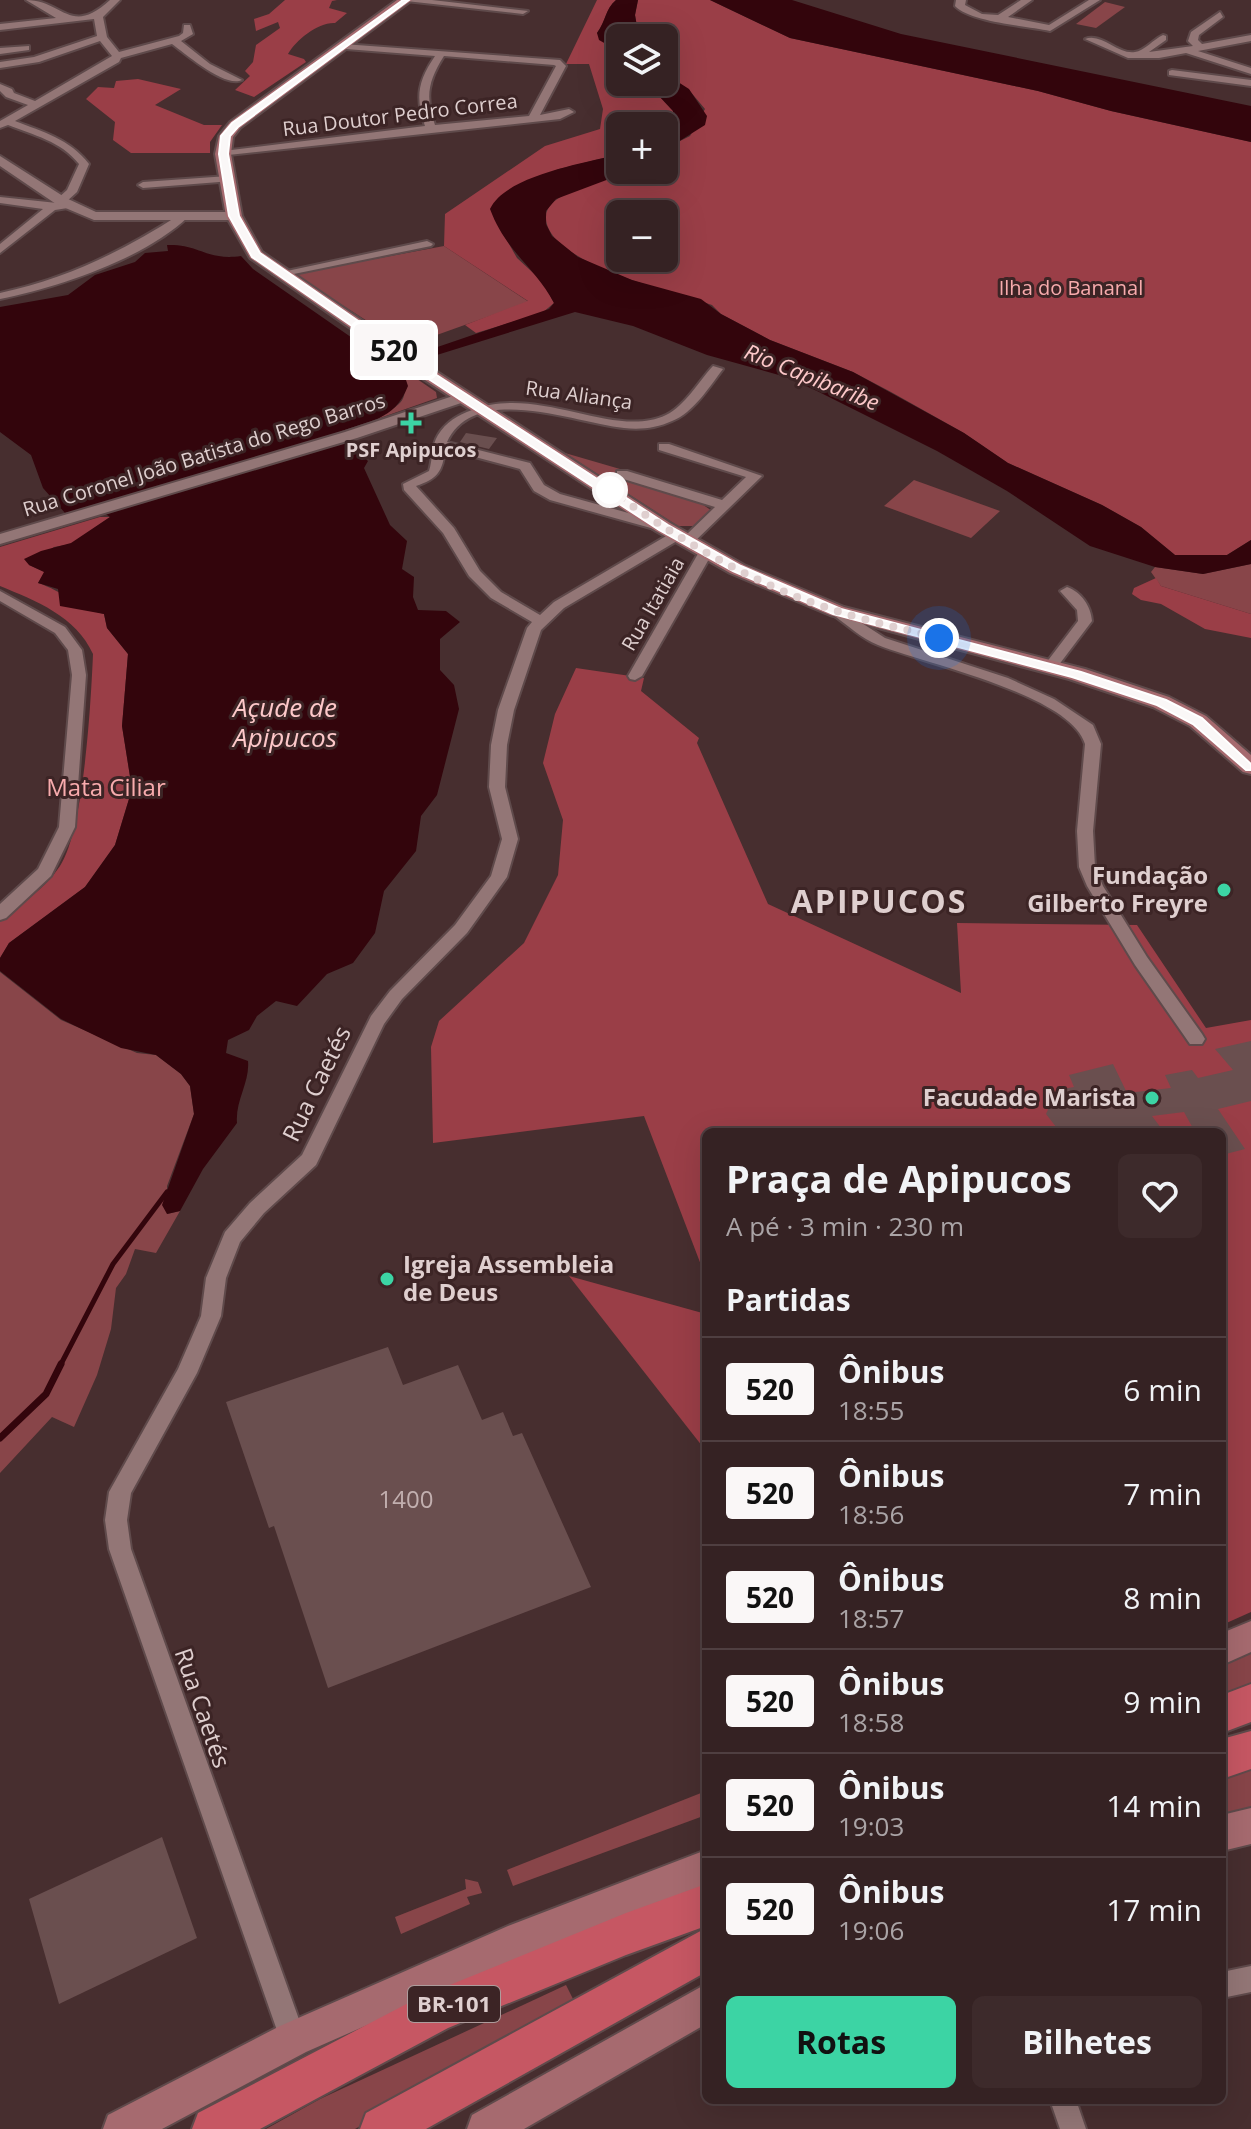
<!DOCTYPE html>
<html lang="pt">
<meta charset="utf-8">
<style>
body{margin:0;font-family:"Open Sans",sans-serif;background:#3d2a2b;color:#f1f3f6;height:100vh;display:flex;flex-direction:column;font-size:30px;white-space:nowrap}
*{box-sizing:border-box;margin:0}
p{font-size:26px;color:#aaa4a6}
.icon{flex:none;width:44px;height:44px;fill:none;stroke:currentColor;stroke-width:2;stroke-linecap:round;stroke-linejoin:round}
.map{position:relative;flex:1;overflow:hidden}
.side{position:absolute;left:702px;top:1128px;width:524px;height:976px;display:flex;flex-direction:column;background:#352223;border-radius:12px;box-shadow:0 8px 32px #0002,0 0 0 2px #4f3f41}
.side>*{flex:none}
.badge{padding:0 16px;border-radius:6px;font-size:28px;line-height:52px}
.buttons{position:absolute;left:606px;top:24px;display:grid;gap:16px}
.buttons a{display:grid;place-items:center;width:72px;height:72px;border-radius:12px;background:#352223;box-shadow:0 8px 32px #0002,0 0 0 2px #4f3f41;font-size:40px}
.you{position:absolute;width:40px;height:40px;margin:-20px;border:6px solid #fff;border-radius:50%;background:#1a73e8;box-shadow:0 0 0 12px #1a73e833}
.map>.badge{position:absolute;translate:-50% -50%;box-shadow:0 0 0 4px #fff}
h2{padding:0 24px;font-size:30px;line-height:72px}
.round{display:grid;place-items:center;flex:none;width:84px;height:84px;border-radius:12px;background:#3d2a2b}
.overview{display:flex;align-items:center;justify-content:space-between;height:136px;padding:0 24px}
h1{font-size:38px;font-weight:700;line-height:60px}
.primary-button{display:flex;gap:16px;margin-top:auto;padding:16px 24px}
.primary-button a{flex:1;height:92px;border-radius:12px;background:#3cd4a4;color:#111;font-size:32px;font-weight:700;line-height:92px;text-align:center}
.primary-button a+a{background:#3d2a2b;color:#f1f3f6}
ul{padding:0;list-style:none}
li{display:flex;align-items:center;gap:24px;height:104px;padding:0 24px;border-top:2px solid #4f3f41}
li div{flex:1}
li b{display:block;font-size:30px}
li em{font-style:normal}
li .badge{min-width:88px;font-weight:700;text-align:center}
.map>svg:first-child{display:block}
</style>
<div class="map">
<svg width="1251" height="2129" viewBox="0 0 1251 2129">
<rect width="100%" height="100%" fill="#472e2f"/>
<g fill="#884549">
<path d="M1105 2 1125 7 1096 28 1076 24Z"/>
<path d="M444 246 529 302 406 346 294 274Z"/>
<path d="M404 370 436 392 437 398 377 419C405 401 407 403 404 370Z"/>
<path d="M565 453 620 469 616 476 699 502 712 511 700 526H678Z"/>
<path d="M914 480 1000 511 971 538 884 506Z"/>
<path d="M1251 564V614L1161 586 1151 572 1155 567 1203 574Z"/>
<path d="M0 972 61 1020 137 1053 156 1055 181 1074 190 1086 194 1114 167 1186V1214L180 1211 156 1253 135 1249 126 1274 116 1288 111 1329 97 1375 74 1427 52 1417 0 1473Z"/>
<path d="M1251 1649V1689L1222 1699V1662Z"/>
<path d="M1251 1765V1812L1222 1819V1775Z"/>
<path d="M706 1791V1815L513 1886 507 1870Z"/>
<path d="M465 1879 478 1882 482 1893 467 1897 470 1904 401 1934 395 1917 466 1889Z"/>
<path d="M566 1985 575 2003 355 2129H266L320 2099Z"/>
</g>
<g fill="#9a3e47" fill-rule="evenodd">
<path d="M285 0H337L332 1 329 8 347 13 335 23C318 22 296 40 288 54L304 59 306 62 254 97 235 90 250 76 245 71 253 62 256 45 280 28 278 22 256 31 254 19 269 14Z"/>
<path d="M597 0H616C605 10 606 21 597 33L620 52V82H646L673 111 675 125 664 137V126H620V154L559 169 512 188 494 218 517 258 543 282 554 303 542 313 476 333 465 325 528 301 444 246 445 214 545 146 600 129 603 109 589 64H566Z"/>
<path d="M638 0H710L790 38 1038 91 1111 111 1251 142V540L1227 555H1175L1141 527 1102 505 1008 463 964 433 891 392 853 372 770 340 721 314 712 305C676 293 545 263 546 217 546 206 555 200 564 195 596 179 629 170 664 170V164L678 142 690 136 705 109 689 90 664 73V38H639L635 15ZM620 214H664V258H620Z"/>
<path d="M138 79 181 89 155 105 204 125H222L210 142V153H131L113 140 115 122 86 99 98 87 114 88 116 81Z"/>
<path d="M100 517H110L71 544 54 547 29 565 45 572 38 583C63 591 79 608 104 614L107 628 128 654 122 726 132 789 115 845 85 887 9 943 0 958V920C21 904 45 889 60 866 84 830 91 701 93 654 76 616 36 601 0 586V547Z"/>
<path d="M1156 578 1161 586 1251 614V638L1205 629 1161 604 1141 600 1132 594 1134 588Z"/>
<path d="M576 668 644 678 641 691 699 738 697 743 768 904 961 993 957 923 1137 925 1206 1028 1251 1020V1612L1222 1625V1132H706V1278L644 1116 433 1143 431 1047 439 1021 524 943 558 875 563 820 543 763 555 714Z"/>
<path d="M569 1276 706 1314V1451Z"/>
</g>
<g fill="#33050c">
<path d="M616 0H638L635 15 639 38H620V52L599 40 597 33C606 21 605 9 616 0Z"/>
<path d="M710 0H792L901 34 1251 106V142L1111 111 1038 91 790 38Z"/>
<path d="M664 73 689 89 707 116 705 125 678 142 676 158 664 164V137L675 125 673 111 646 82H664Z"/>
<path d="M620 154V170H633L556 199 546 211V224L552 236 578 257 632 280 701 299 721 314 770 340 853 372 964 433 1008 463 1102 505 1141 527 1175 555H1227L1251 540V564L1203 574 1155 567 1090 546 1007 491 937 451 817 391 786 377 707 355 633 326 575 312 424 359 417 354 549 309 554 303C535 267 506 252 490 209 506 175 586 163 620 154Z"/>
<path d="M167 245C200 244 207 261 241 256L253 269 404 374 408 386C394 422 368 420 337 433L368 461 364 468 390 525 407 541 402 569 414 577 413 597 418 610 446 611 460 622 440 639V670L454 685 459 709 437 795 421 816 416 851 384 891 375 933 353 963 327 974 297 1006 276 1001 257 1016 249 1030 228 1040 226 1053 248 1061C250 1082 235 1101 237 1123L203 1169 180 1211 167 1214 162 1205 194 1114 190 1086 181 1074 156 1055 121 1048 61 1019 0 971V958L9 943 85 887 115 845 132 789 122 726 128 654 107 628 104 614 60 606 58 589 38 583 44 572 29 565 24 559 41 551 71 543 110 517 94 506 65 513 43 488 31 455 0 432V307L68 295 95 275 135 262 145 253 168 251Z"/>
</g>
<g fill="none" stroke-linecap="round" stroke-linejoin="round">
<path stroke="#33050c" stroke-width="5" d="M60 1366 113 1264 167 1192"/>
<path stroke="#33050c" stroke-width="7" d="M0 1438 46 1394 61 1364"/>
</g>
<g fill="#6a4f4f">
<path d="M466 433 497 438 489 449 460 442Z"/>
<path d="M1251 1041V1101L1218 1109 1245 1149 1222 1155V1132H1195L1184 1112 1152 1116 1164 1132H1060L1046 1114 1057 1090 1074 1087 1069 1075 1113 1064 1127 1093 1171 1088 1165 1075 1192 1070 1198 1078 1233 1070 1215 1049Z"/>
<path d="M388 1347 403 1385 458 1365 482 1420 503 1412 513 1436 522 1433 591 1587 328 1688 274 1526 269 1528 226 1402Z"/>
<path d="M162 1837 197 1938 59 2004 29 1899Z"/>
</g>
<g fill="none" stroke-linecap="round" stroke-linejoin="round">
<g stroke="#5f4a4b" stroke-width="4">
<g id="minor">
<path d="M26 0C63 0 70 37 110 0H120L103 17 107 37 119 52 179 36 183 33 184 25H190L193 34 181 41 210 64 242 80C225 88 187 55 172 44L121 58 119 62 15 121C43 132 70 139 89 164L77 192 66 202 74 203V207L55 210 0 253V244L43 209 0 203V197L57 203V199L67 190 79 164C61 141 33 135 8 125L0 128V121L28 105 6 97 0 91V84L12 89 14 93 35 101 112 56 100 41 39 62 0 68V62L34 57 97 36 94 19 0 30V24L56 18Z"/>
<path d="M397 0H432L528 11 523 14Z"/>
<path d="M956 0H966L965 5 982 14 998 15 1021 0H1032L1008 17 1049 25 1089 0H1100L1050 31C1026 26 970 22 955 6Z"/>
<path d="M1220 12 1223 17 1199 35 1198 40 1202 44 1251 35V41L1198 51 1251 68V74L1186 53 1159 58H1128L1085 39C1101 32 1118 55 1135 52 1144 51 1154 39 1163 35L1166 36V40L1149 52 1193 46 1188 41 1191 32Z"/>
<path d="M343 44 560 60 566 66 540 115 569 109 574 112 560 119 219 156V152L223 151 425 126C415 97 418 81 435 56L346 49 343 48ZM444 56 554 65 556 66 529 116 435 125C425 97 428 81 444 56Z"/>
<path d="M29 46V50L0 54V48Z"/>
<path d="M1172 70 1251 80V86L1169 75V71Z"/>
<path d="M228 176 233 179 232 181 143 188 138 185 143 182Z"/>
<path d="M179 215 188 217C144 259 59 287 0 299V293C66 279 123 251 179 215Z"/>
<path d="M427 241 433 244 431 246 279 277 273 274Z"/>
<path d="M713 366 723 369C710 386 693 413 672 421 657 428 640 430 624 428 578 424 475 381 447 442L530 463 544 485 560 494 668 524V530H658L550 500 534 491 520 469 445 449C443 472 437 479 416 486L454 528 480 571 501 592 540 615 554 602 673 532H683L684 537 715 507 617 477V471H627L722 500 746 477 659 450V444H669L762 476 692 544H682V538L564 608 541 630 514 710 507 745 505 787 518 839 507 877 467 933 402 999 384 1024 316 1165 264 1213 240 1242 226 1278 221 1316 197 1373 131 1493 127 1520 131 1549 306 2039 302 2048 293 2052 284 2048 280 2039 109 1549 105 1520 109 1492 178 1369 201 1316 206 1278 225 1232 250 1203 302 1155 371 1016 390 991 455 925 491 876 502 839 489 787 491 745 498 710 527 628 532 622 491 598 469 576 443 533 404 490 403 484 429 471C433 459 431 446 438 435 446 422 458 415 472 410 539 384 614 440 666 415 685 406 698 382 713 366Z"/>
<path d="M706 548 713 552 642 676 635 680 630 679 628 676 699 552Z"/>
<path d="M1067 587C1081 592 1091 606 1092 621L1055 670 1050 671 1043 667 1078 621 1077 610 1060 591Z"/>
<path d="M0 591 65 627 82 650 86 675 75 827 51 876 6 918 0 920V904L38 869 59 827 72 675 68 650 55 633 0 601Z"/>
<path d="M837 607 885 638 1008 678 1054 699 1093 725 1101 744 1093 831 1095 867 1103 886 1147 957 1202 1034 1205 1039 1202 1044H1190L1135 965 1087 886 1079 867 1077 831 1085 744C1070 694 925 664 878 645 862 639 846 624 832 614L830 611Z"/>
<path d="M1251 1966V1992L1222 1998V1972Z"/>
<path d="M1050 2100H1076L1086 2129H1060Z"/>
</g>
</g>
<g stroke="#5f4a4b" stroke-width="4">
<g id="tertiary">
<path d="M0 156 66 198 96 212H234L241 216 234 220H94L56 204 0 166Z"/>
<path d="M465 392 473 397 470 400 357 438 0 544V534L345 432Z"/>
</g>
</g>
<g stroke="#5f4a4b" stroke-width="4">
<g id="secondary">
<path d="M397 0H412L240 128 233 137 231 154 242 216 262 252 434 370 670 523 744 565 844 607 1085 669 1169 697 1206 716 1251 755V774L1243 772 1190 726 1153 707 1069 679 830 615 730 573 656 531 422 378 250 258 226 216 215 154 219 136 230 122Z"/>
<path d="M1251 1621V1652L1222 1665V1633Z"/>
<path d="M1251 1808V1844L1222 1851V1815Z"/>
<path d="M706 1850V1886L515 1960 306 2052 162 2129H103L108 2115 280 2026 508 1926Z"/>
<path d="M706 1984V2024L524 2129H467L472 2115Z"/>
</g>
</g>
<g stroke="#5f4a4b" stroke-width="4">
<g id="trunk">
<path d="M1251 1684V1722L1222 1733V1695Z"/>
<path d="M1251 1731V1769L1222 1779V1739Z"/>
<path d="M706 1884V1926L626 1955 448 2028 260 2129H192L198 2113 418 1998 626 1913Z"/>
<path d="M706 1928V1972L426 2129H360L366 2113Z"/>
</g>
</g>
<use href="#minor" fill="#937676" fill-rule="evenodd"/>
<use href="#tertiary" fill="#937676" fill-rule="evenodd"/>
<use href="#secondary" fill="#a66a6f" fill-rule="evenodd"/>
<use href="#trunk" fill="#c65763" fill-rule="evenodd"/>
</g>
<path fill="#faf7f7" stroke="#fff" stroke-width="2" d="M403 0H409L238 127 230 136 228 154 239 216 260 253 432 372 668 525 741 566 841 609 1081 672 1166 700 1202 718 1251 764V770H1246L1193 724 1157 705 1072 677 833 614 733 571 659 530 424 376 252 257 229 216 219 154 221 136 232 123Z"/>
<g fill="none" stroke-linecap="round" stroke-linejoin="round">
<path stroke="#dfcfcf" stroke-width="8" stroke-dasharray="0 14.4" d="M610 490C676 538 756 586 837 611 870 622 905 629 939 638"/>
</g>
<g fill="#3cd4a4" stroke="#3c2425" stroke-width="3">
<path d="M407 411h8v8h8v8h-8v8h-8v-8h-8v-8h8z"/>
<circle cx="1224" cy="890" r="8"/>
<circle cx="1152" cy="1098" r="8"/>
<circle cx="387" cy="1279" r="8"/>
</g>
<circle fill="#fff" stroke="#faf7f7" stroke-width="4" cx="610" cy="490" r="16"/>
<g text-anchor="middle" stroke-width="6" stroke-linejoin="round" paint-order="stroke">
<g font-size="20" fill="#dfcfcf" stroke="#3c2425">
<text transform="translate(400 115) rotate(-7)" y="7">Rua Doutor Pedro Correa</text>
<text transform="translate(579 395) rotate(8)" y="7">Rua Aliança</text>
<text transform="translate(204 455) rotate(-17)" y="7">Rua Coronel João Batista do Rego Barros</text>
<text transform="translate(653 604) rotate(-60)" y="7">Rua Itatiaia</text>
</g>
<g font-size="20" fill="#f8abad" stroke="#3c2425">
<text x="1071" y="295">Ilha do Bananal</text>
</g>
<g font-size="20" font-weight="bold" fill="#dfcfcf" stroke="#3c2425">
<text x="411" y="457">PSF Apipucos</text>
</g>
<g font-size="22" font-style="italic" fill="#fdc8c9" stroke="#3c2425">
<text transform="translate(812 377) rotate(22)" y="8">Rio Capibaribe</text>
</g>
<rect fill="#3c2425" stroke="#ae9c9c" stroke-width="2" x="408" y="1986" width="92" height="36" rx="6"/>
<g font-size="22" font-weight="bold" fill="#dfcfcf">
<text x="454" y="2012">BR-101</text>
</g>
<g font-size="24" fill="#f8abad" stroke="#3c2425">
<text x="106" y="796">Mata Ciliar</text>
</g>
<g font-size="24" font-weight="bold" fill="#dfcfcf" stroke="#3c2425" text-anchor="end">
<text x="1208" y="884">Fundação<tspan x="1208" dy="28">Gilberto Freyre</tspan></text>
<text x="1136" y="1106">Facudade Marista</text>
<text x="403" y="1273" text-anchor="start">Igreja Assembleia<tspan x="403" dy="28">de Deus</tspan></text>
</g>
<g font-size="24" fill="#dfcfcf" stroke="#3c2425">
<text transform="translate(317 1084) rotate(-64)" y="8">Rua Caetés</text>
<text transform="translate(202 1708) rotate(71)" y="8">Rua Caetés</text>
</g>
<g font-size="24" fill="#c2afaf">
<text x="406" y="1508">1400</text>
</g>
<g font-size="26" font-style="italic" fill="#fdc8c9" stroke="#3c2425">
<text x="285" y="717">Açude de<tspan x="285" dy="30">Apipucos</tspan></text>
</g>
<g font-size="32" font-weight="bold" letter-spacing="2" fill="#dfcfcf" stroke="#3c2425">
<text x="879" y="913">APIPUCOS</text>
</g>
</g>
</svg>
<div class="buttons">
<a><svg class="icon" aria-label="layers" viewBox="0 0 24 24"><path d="M12 4l9 5-9 5-9-5zM3 14l9 5 9-5"/></svg></a>
<a>+</a>
<a>−</a>
</div>
<div class="you" style="left:939px;top:638px"></div>
<b class="badge" style="left:394px;top:350px;background:#faf7f7;color:#111">520</b>
<section class="side">
<div class="overview"><div><h1>Praça de Apipucos</h1><p>A pé · 3 min · 230 m</p></div><a class="round"><svg class="icon" aria-label="heart" viewBox="0 0 24 24"><path d="M12 20l-8-8c-3-5 5-10 8-4 3-6 11-1 8 4z"/></svg></a></div>
<h2>Partidas</h2>
<ul>
<li><span class="badge" style="background:#faf7f7;color:#111">520</span><div><b>Ônibus</b><p>18:55</p></div><em>6 min</em></li>
<li><span class="badge" style="background:#faf7f7;color:#111">520</span><div><b>Ônibus</b><p>18:56</p></div><em>7 min</em></li>
<li><span class="badge" style="background:#faf7f7;color:#111">520</span><div><b>Ônibus</b><p>18:57</p></div><em>8 min</em></li>
<li><span class="badge" style="background:#faf7f7;color:#111">520</span><div><b>Ônibus</b><p>18:58</p></div><em>9 min</em></li>
<li><span class="badge" style="background:#faf7f7;color:#111">520</span><div><b>Ônibus</b><p>19:03</p></div><em>14 min</em></li>
<li><span class="badge" style="background:#faf7f7;color:#111">520</span><div><b>Ônibus</b><p>19:06</p></div><em>17 min</em></li>
</ul>
<div class="primary-button"><a>Rotas</a><a>Bilhetes</a></div>
</section>
</div>
